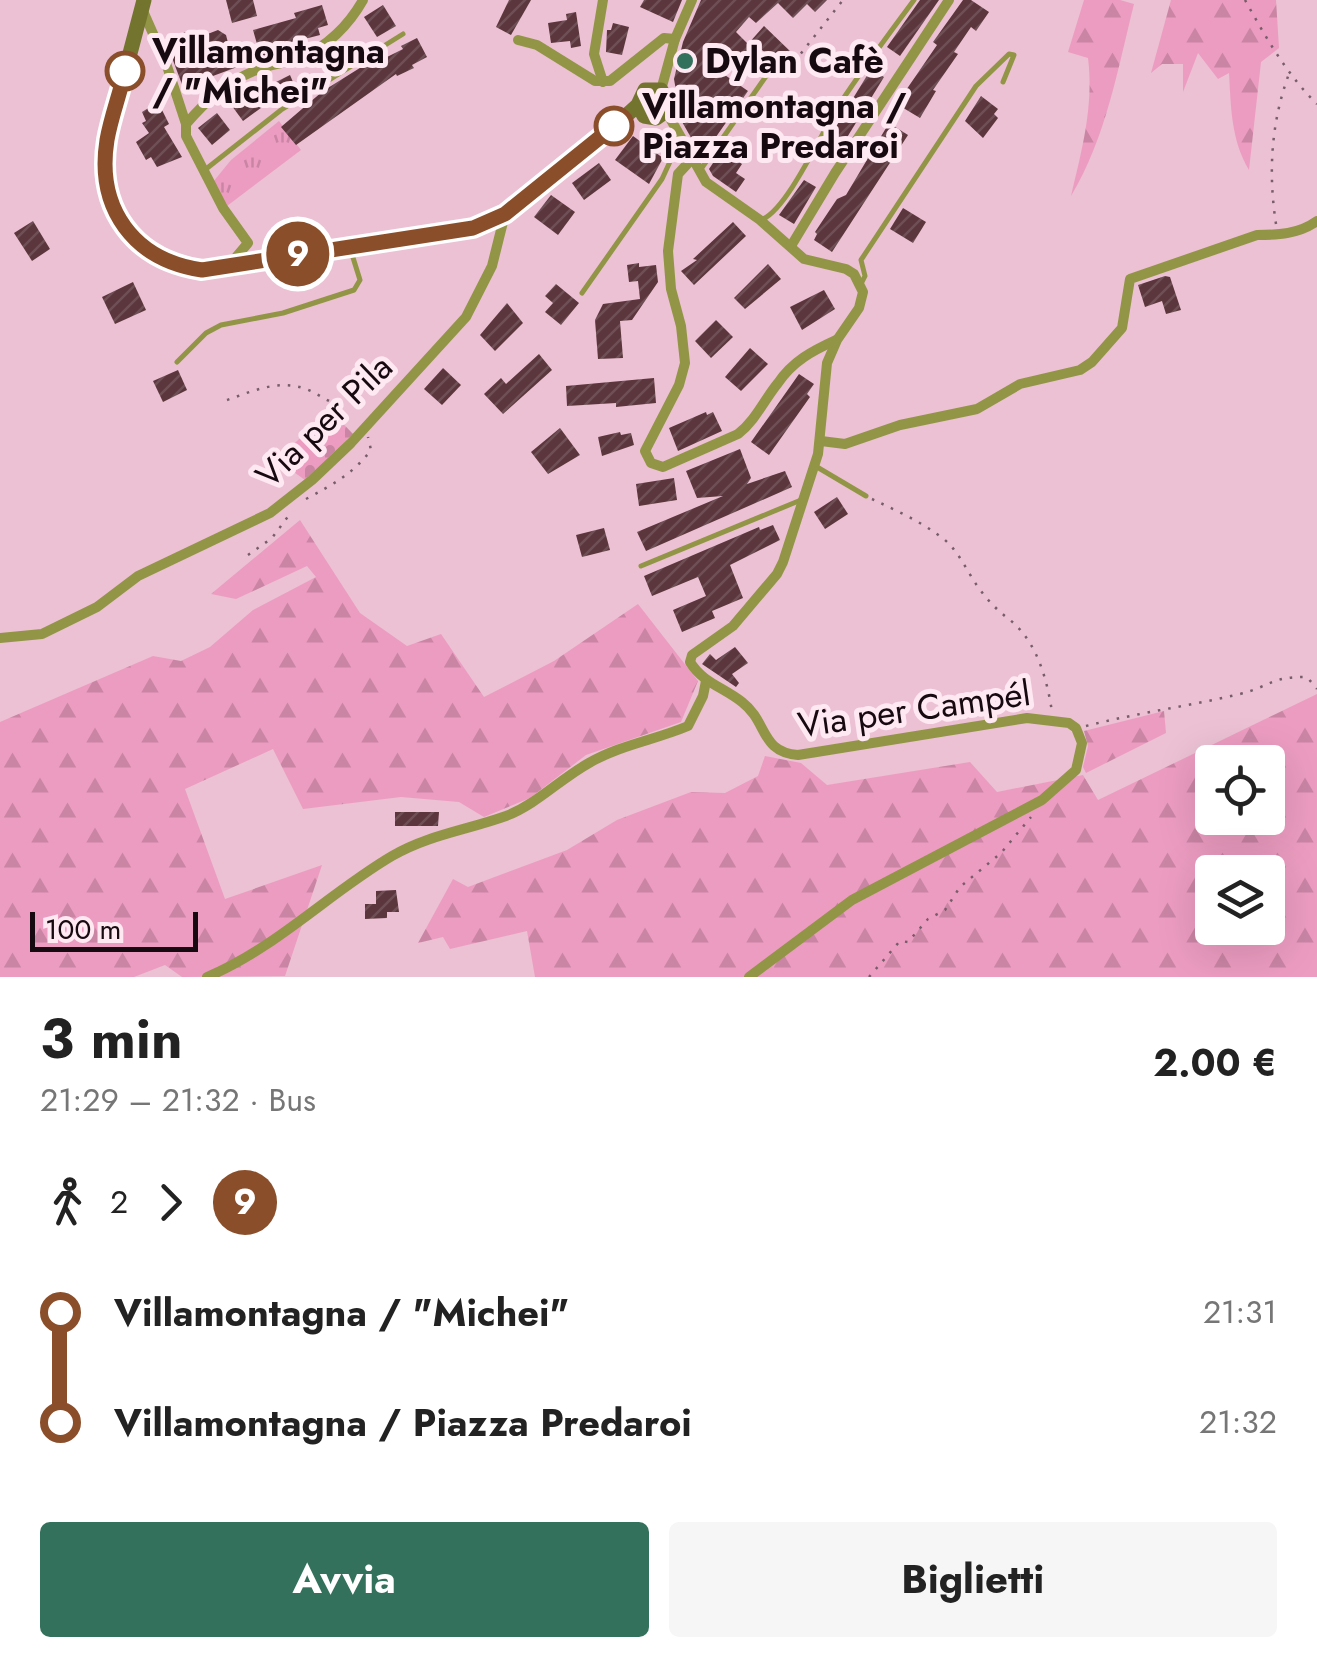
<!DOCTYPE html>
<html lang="it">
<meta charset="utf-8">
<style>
body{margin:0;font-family:Jost,sans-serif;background:#f6f6f6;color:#222;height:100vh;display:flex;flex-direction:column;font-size:38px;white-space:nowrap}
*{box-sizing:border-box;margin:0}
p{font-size:32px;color:#767676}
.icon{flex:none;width:55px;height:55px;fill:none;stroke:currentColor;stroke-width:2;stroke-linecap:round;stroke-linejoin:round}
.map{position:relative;height:977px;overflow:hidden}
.sheet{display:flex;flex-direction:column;background:#fff;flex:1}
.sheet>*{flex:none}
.badge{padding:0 20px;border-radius:32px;font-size:35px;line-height:65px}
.fabs{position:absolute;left:1195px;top:745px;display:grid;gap:20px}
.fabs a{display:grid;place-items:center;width:90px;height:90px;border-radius:10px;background:#fff;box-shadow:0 10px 40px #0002;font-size:50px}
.scale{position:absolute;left:30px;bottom:25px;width:168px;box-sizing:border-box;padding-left:10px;border:5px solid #170910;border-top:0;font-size:28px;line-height:35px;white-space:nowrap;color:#170910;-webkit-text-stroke:8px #fee8f2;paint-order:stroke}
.map>.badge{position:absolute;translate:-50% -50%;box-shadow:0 0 0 5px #fff}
.legs{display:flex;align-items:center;gap:15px;height:110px;padding:0 40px;font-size:32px}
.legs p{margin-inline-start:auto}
.headline{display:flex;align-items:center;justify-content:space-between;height:170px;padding:0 40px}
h1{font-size:55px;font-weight:700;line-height:75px}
.button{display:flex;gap:20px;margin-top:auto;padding:20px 40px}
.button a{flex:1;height:115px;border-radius:10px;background:#33715d;color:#fff;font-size:40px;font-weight:700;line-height:115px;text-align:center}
.button a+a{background:#f6f6f6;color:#222}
ul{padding:0 40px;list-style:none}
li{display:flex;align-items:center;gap:35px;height:110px;font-size:38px}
li i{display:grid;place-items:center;width:15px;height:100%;margin:0 12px;background:currentColor}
li i::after{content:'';width:25px;height:25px;margin:-12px;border:8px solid;border-radius:50%;background:#fff}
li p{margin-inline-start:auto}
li:first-child i{background:linear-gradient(#0000 50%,currentColor 0)}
li:last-child i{background:linear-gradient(currentColor 50%,#0000 0)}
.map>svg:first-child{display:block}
</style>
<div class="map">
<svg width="1317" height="977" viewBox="0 0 1317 977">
<defs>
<pattern id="grass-tufts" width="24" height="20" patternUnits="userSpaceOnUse" patternTransform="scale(2.5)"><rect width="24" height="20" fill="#ec9cc1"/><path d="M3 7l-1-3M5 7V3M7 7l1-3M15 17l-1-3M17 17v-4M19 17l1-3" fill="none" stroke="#ca85a5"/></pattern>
<pattern id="forest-firs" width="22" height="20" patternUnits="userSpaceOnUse" patternTransform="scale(2.5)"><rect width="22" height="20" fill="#ec9cc1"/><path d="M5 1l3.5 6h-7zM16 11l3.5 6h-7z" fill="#ca85a5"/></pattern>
<pattern id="cemetery-stones" width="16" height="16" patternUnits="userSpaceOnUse" patternTransform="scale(2.5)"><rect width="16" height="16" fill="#ec9cc1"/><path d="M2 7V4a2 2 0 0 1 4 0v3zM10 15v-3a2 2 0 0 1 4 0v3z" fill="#ca85a5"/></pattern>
<pattern id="building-hatch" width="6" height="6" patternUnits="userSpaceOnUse" patternTransform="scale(2.5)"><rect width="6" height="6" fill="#5b363c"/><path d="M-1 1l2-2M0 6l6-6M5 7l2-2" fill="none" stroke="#6e4f55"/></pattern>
</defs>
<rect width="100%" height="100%" fill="#ebc1d3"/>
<path fill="url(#grass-tufts)" d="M279 121 301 150 227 206 213 182 231 160Z"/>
<g fill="url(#forest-firs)" fill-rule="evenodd">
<path d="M1084 0H1120L1134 4C1118 68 1106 138 1071 196 1082 150 1094 105 1088 58L1068 52Z"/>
<path d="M1171 0H1276L1279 48 1261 62 1249 170C1231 140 1231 107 1229 73L1218 79 1198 53 1183 92V64H1162L1151 73Z"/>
<path d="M300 520 360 613 407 646 441 634 484 697 554 661 638 604 698 681 681 722 586 755 530 798 484 817 459 802 401 797 303 809 273 749 185 789 225 899 322 865 285 976 182 977 165 965 134 977H0V722L153 656 181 661 210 647 253 610 316 577 307 566 236 599 211 594Z"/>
<path d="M1317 694V977H535L527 931 450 949 443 937 418 943 453 879 468 887 567 850 617 820 691 792 725 793 758 776 765 756 801 763 827 785 970 762 997 792 1083 775 1098 800ZM1212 762H1268V818H1212ZM1212 872H1268V928H1212Z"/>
<path d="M1164 711 1166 733 1086 773 1083 767 1088 746 1084 731Z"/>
</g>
<path fill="url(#cemetery-stones)" d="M330 410 353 434 305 480 291 470 281 456Z"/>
<g fill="url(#building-hatch)">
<path d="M226 0H253L257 16 232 23Z"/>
<path d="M509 0H531L511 35 496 27Z"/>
<path d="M644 0H682L673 22 640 7Z"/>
<path d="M701 0H827L815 12 807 4 793 18 778 3 756 23 749 17 736 32 748 44 764 26 792 53 780 66 762 50 748 64 741 57 722 73 748 91 702 157 681 120 674 79 683 42Z"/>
<path d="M920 0H939L900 56 887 47Z"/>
<path d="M963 0H971L989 12 976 31 971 27 954 52 958 54 933 90 936 91 920 118 900 106 905 98 902 96 937 45 933 42Z"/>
<path d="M322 5 328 25 318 28 320 35 289 43 291 49 261 58 253 30 296 18 294 13Z"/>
<path d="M383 5 396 26 377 37 364 17Z"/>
<path d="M576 12 581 46 571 48 570 41 551 43 548 23 567 20 566 14Z"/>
<path d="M613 23 629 27 622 55 606 52 607 30H611Z"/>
<path d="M218 30 226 35 233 62 240 66 183 87 165 39 189 31 192 40Z"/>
<path d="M417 38 427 57 412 65 414 68 397 76 396 74 296 145 281 127 323 91 371 61 375 63 403 49 401 46Z"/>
<path d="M871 69 884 77 835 157 822 149Z"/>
<path d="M290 75 296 89 272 100 243 121 229 102 248 89 252 94Z"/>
<path d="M981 96 998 109 994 114 998 118 983 138 965 121Z"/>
<path d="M158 102 169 124 164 127 182 157 157 167 151 157 146 160 136 142 149 133 142 123 146 121 142 112Z"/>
<path d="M217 113 230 130 212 145 198 128Z"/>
<path d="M889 123 908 135 832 252 814 240 817 234 815 232 837 199 846 195Z"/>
<path d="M633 136 663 158 649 184 615 160Z"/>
<path d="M725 145 737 153 733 158 742 164 736 173 745 179 736 192 713 176 709 169Z"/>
<path d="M599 163 611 180 584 200 572 183Z"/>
<path d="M804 180 816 187 794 224 779 215Z"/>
<path d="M551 195 575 212 558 235 534 217Z"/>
<path d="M903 208 926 222 913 243 890 229Z"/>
<path d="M33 221 50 249 32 261 14 233Z"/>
<path d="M733 222 746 236 694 285 681 271 697 260 693 259Z"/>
<path d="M639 263V267L656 265 658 282 632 320 620 321 623 358 598 359 595 320 603 304 640 299 638 281 629 282 627 265Z"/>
<path d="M768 264 781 279 745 309 734 298Z"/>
<path d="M1165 276 1170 277 1181 310 1166 314 1162 301 1145 307 1138 285Z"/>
<path d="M133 282 146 310 115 324 102 297Z"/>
<path d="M556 284 579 303 561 325 545 312 553 303 545 296Z"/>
<path d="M824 290 835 309 802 330 790 307Z"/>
<path d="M507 303 523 323 495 351 480 335Z"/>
<path d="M716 320 733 337 711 358 695 341Z"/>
<path d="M750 348 768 364 741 391 725 377Z"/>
<path d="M539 354 552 370 503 414 484 394 501 378 506 384Z"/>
<path d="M443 368 461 385 442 405 424 389Z"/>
<path d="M178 370 187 390 163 402 153 381Z"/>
<path d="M799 374 814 384 807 394 810 397 769 455 751 442Z"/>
<path d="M654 378 656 403 616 407V403L567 406 566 386Z"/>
<path d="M706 412 707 415 713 412 722 431 678 451 669 428Z"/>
<path d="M560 428 580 455 548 474 531 452Z"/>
<path d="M620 432 621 435 631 433 634 445 602 456 598 437Z"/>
<path d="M740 449 751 478 747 484 785 471 792 487 646 551 637 532 723 496 697 498 686 471Z"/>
<path d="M674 478 677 500 639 506 636 484Z"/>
<path d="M837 497 848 514 825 529 814 512Z"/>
<path d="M773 525 780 540 730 565 743 598 712 611 715 618 682 632 673 610 706 596 698 577 652 596 644 576 759 527 760 530Z"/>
<path d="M604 528 610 550 582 557 576 535Z"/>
<path d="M735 647 748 663 732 674 739 683 736 687 702 664 710 654 716 660Z"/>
<path d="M395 812H439L438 826H395Z"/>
<path d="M396 890 399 912H387V918L365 919V904H376V891Z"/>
</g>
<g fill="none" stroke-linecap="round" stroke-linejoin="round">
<g stroke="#775d69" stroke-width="2.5" stroke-dasharray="2.5 8" stroke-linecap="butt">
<path d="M1245 0C1265 36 1287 75 1317 104"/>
<path d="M775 70 795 61 843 0"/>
<path d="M1276 224C1268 172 1271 121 1290 71"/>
<path d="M227 400C253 391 278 379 306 389 319 394 329 403 342 406"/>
<path d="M306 499C332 485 353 474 371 450L368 437"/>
<path d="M872 499C895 510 920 521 941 537 958 549 966 570 978 587 988 601 998 611 1010 620 1037 642 1047 679 1052 712"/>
<path d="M248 555 272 538 292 511"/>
<path d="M1086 726C1137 713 1189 706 1240 694 1269 687 1272 676 1307 677L1317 689"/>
<path d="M869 977 900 941 908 942 928 919 945 910 960 887 1001 853 1031 817"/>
</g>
<g stroke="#929545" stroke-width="5">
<path d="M206 169 281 110 403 34"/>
<path d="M701 169 769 72"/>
<path d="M763 219C789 207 823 129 841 102 864 67 889 34 914 0"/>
<path d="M861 284 865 276 861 260 976 86 1009 54 1014 55 1003 82"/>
<path d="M582 293 662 179 680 140"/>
<path d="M177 362 206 333 221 325 283 313 354 290 360 280 350 248"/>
<path d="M817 467 866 496"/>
<path d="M641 566 801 500"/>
</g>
<g stroke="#929545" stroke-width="10">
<path d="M143 11 166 63 186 124C206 101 225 83 254 71 268 64 285 64 300 58 327 47 349 25 363 0"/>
<path d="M518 40 537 45 595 81H610L664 38 675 39"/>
<path d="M603 82 594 54 603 0"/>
<path d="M661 90 675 39 692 0"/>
<path d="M666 111 706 182 760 220 804 259 846 269 854 274 863 292 859 308 837 340 827 363 818 454 783 562 777 574 733 626 692 655 690 662C703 683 723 687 742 702 768 722 760 752 798 755L1027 718 1069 723 1076 728 1082 743 1076 770 1042 800 852 900 749 977"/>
<path d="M186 124V136L223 208 248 243 227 268"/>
<path d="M691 160 678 174 668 251 671 289 681 326 685 363 679 385 645 451 651 463 663 467 738 434C756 420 764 400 778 383 793 361 812 351 836 340"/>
<path d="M791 246 835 173 949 0"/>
<path d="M821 441 845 444 900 425 977 409 1020 384 1080 370 1092 362 1122 328 1130 279 1257 235C1278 235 1299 234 1317 221"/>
<path d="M0 638 42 634 97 607 138 576 270 513 312 480 351 443 466 317 492 266 505 214"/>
<path d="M207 977C276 948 329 893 392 856 428 835 467 830 506 816 537 804 560 779 589 763 620 745 655 740 688 726L703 696 706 681"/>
</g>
<path stroke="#73752f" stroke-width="15" d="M144 0 107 141 106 177 112 202 127 231 158 259 179 266 202 270 227 268 349 245 473 229 505 214 619 122 638 105 645 90H661L668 103 666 111 656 118 644 116 638 105"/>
</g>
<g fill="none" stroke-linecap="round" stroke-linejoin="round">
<g stroke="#fff" stroke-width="22">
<path id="line-1" d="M125 71C120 94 111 117 107 140 96 209 134 260 202 270L473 228 505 214 614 126"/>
</g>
<use href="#line-1" stroke="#8b4e2b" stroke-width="15"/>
</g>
<circle fill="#33715d" stroke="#fee8f2" stroke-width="4" cx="685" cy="61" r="10"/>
<g fill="#fff" stroke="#8b4e2b" stroke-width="5">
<circle cx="125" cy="71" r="18"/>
<circle cx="614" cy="126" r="18"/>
</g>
<g text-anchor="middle" stroke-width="10" stroke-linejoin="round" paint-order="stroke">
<g font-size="35" font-weight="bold" fill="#170910" stroke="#fee8f2" text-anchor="start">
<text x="152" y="63">Villamontagna<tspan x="152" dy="40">/ "Michei"</tspan></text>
<text x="642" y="118">Villamontagna /<tspan x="642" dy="40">Piazza Predaroi</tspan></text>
</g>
<g font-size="35" font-weight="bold" fill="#170910" stroke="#fee8f2" text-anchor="start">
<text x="705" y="73">Dylan Cafè</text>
</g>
<g font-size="35" fill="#170910" stroke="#fee8f2">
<text transform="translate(324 421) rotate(-44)" y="12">Via per Pila</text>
<text transform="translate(914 709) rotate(-8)" y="12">Via per Campél</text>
</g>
</g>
</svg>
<div class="fabs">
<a><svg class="icon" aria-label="locate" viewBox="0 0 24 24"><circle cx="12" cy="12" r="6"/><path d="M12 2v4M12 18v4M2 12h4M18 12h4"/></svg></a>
<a><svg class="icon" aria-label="layers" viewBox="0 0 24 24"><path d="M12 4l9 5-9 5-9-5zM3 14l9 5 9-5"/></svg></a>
</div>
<div class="scale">100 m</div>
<b class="badge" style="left:298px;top:254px;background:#8b4e2b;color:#fff">9</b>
</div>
<section class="sheet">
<div class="headline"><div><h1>3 min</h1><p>21:29 – 21:32 · Bus</p></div><b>2.00 €</b></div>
<div class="legs"><svg class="icon" aria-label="walk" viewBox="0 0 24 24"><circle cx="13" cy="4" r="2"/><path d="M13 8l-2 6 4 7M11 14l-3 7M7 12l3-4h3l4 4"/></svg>2<svg class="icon" aria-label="forward" viewBox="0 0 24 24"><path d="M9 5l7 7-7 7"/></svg><b class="badge" style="background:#8b4e2b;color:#fff">9</b></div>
<ul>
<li><i style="color:#8b4e2b"></i><b>Villamontagna / &quot;Michei&quot;</b><p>21:31</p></li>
<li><i style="color:#8b4e2b"></i><b>Villamontagna / Piazza Predaroi</b><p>21:32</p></li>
</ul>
<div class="button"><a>Avvia</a><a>Biglietti</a></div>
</section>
